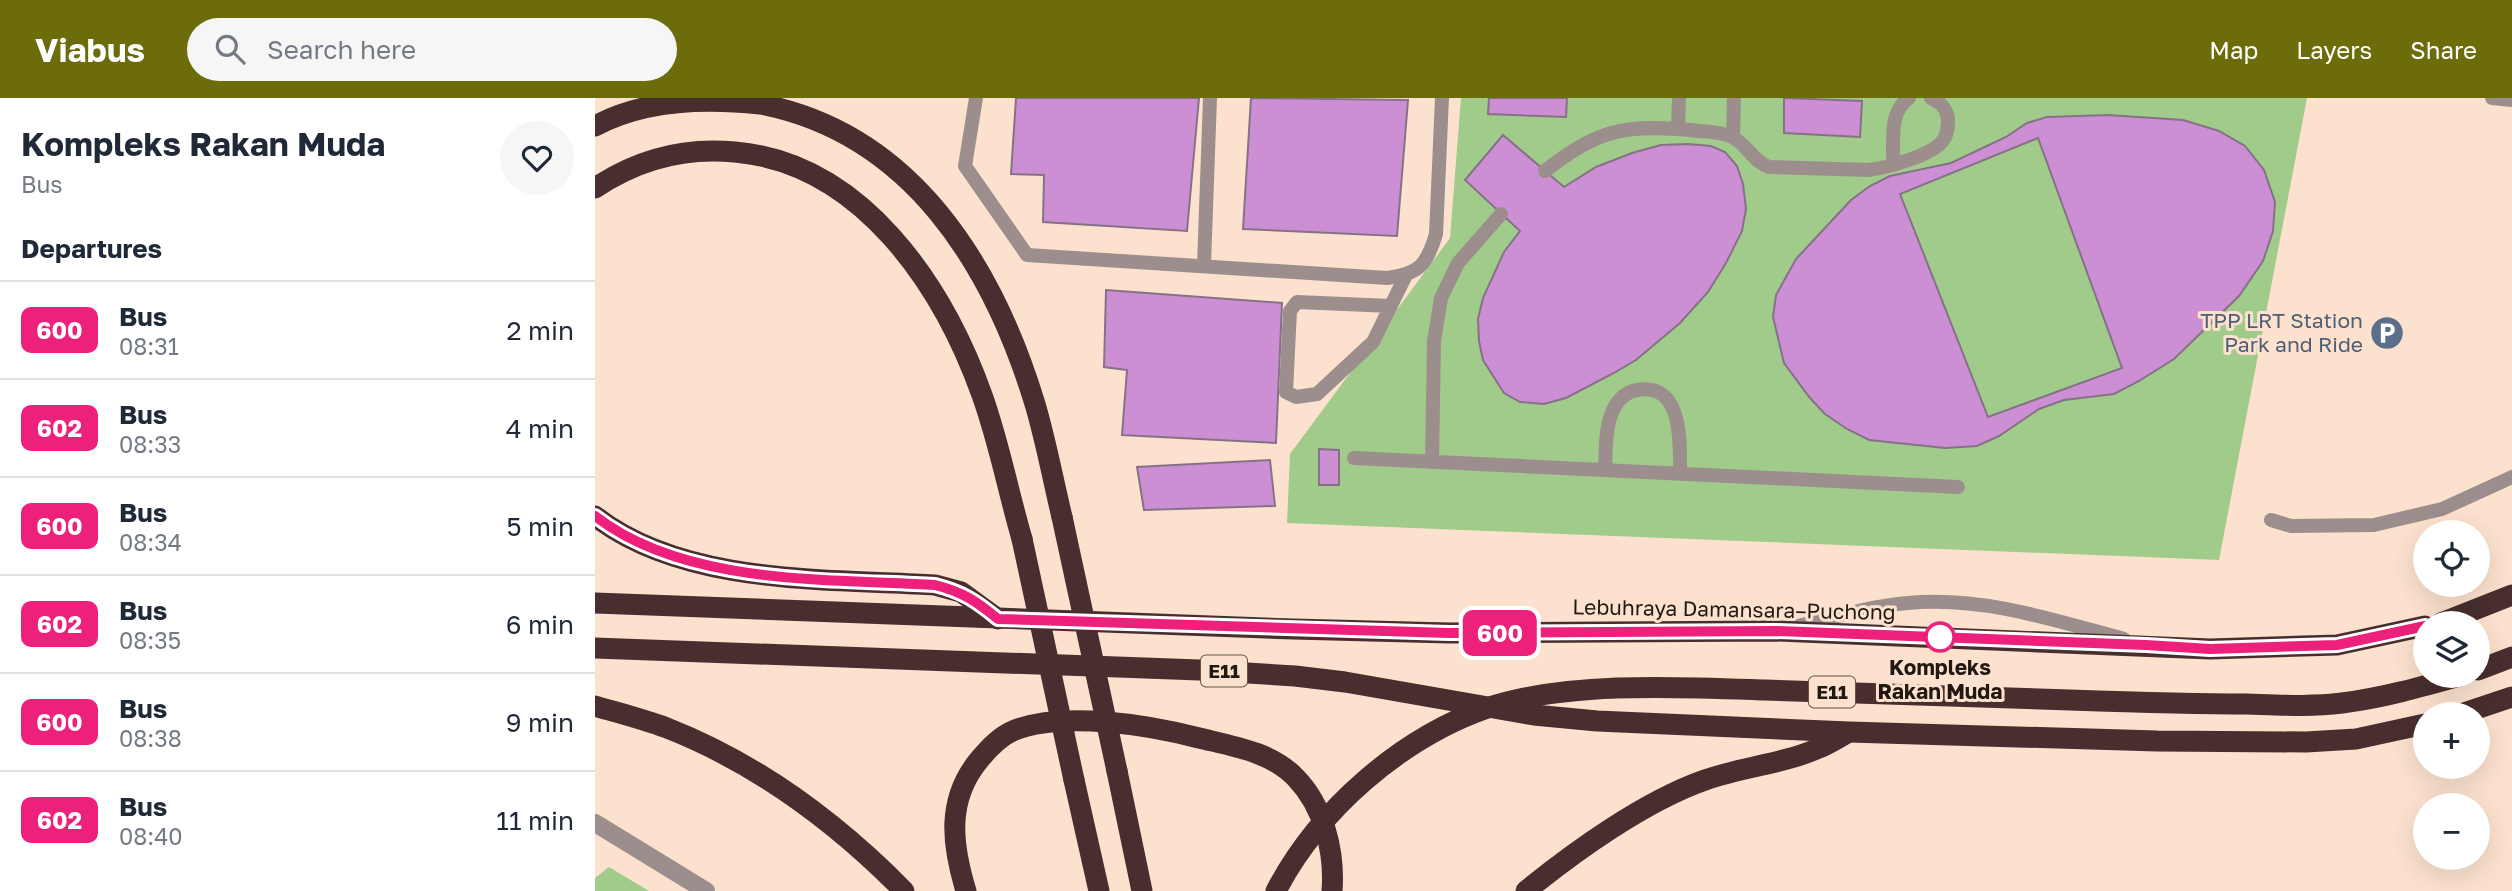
<!DOCTYPE html>
<meta charset="utf-8">
<style>
body{margin:0;font-family:"Golos Text",sans-serif;background:#f6f6f7;color:#1f2937;height:100vh;display:flex;flex-direction:column;font-size:26px;white-space:nowrap}
*{box-sizing:border-box;margin:0}
p{font-size:23px;color:#747a83}
.icon{flex:none;width:38px;height:38px;fill:none;stroke:currentColor;stroke-width:2;stroke-linecap:round;stroke-linejoin:round}
.map{position:relative;flex:1;overflow:hidden}
.panel{display:flex;flex-direction:column;background:#fff;width:595px}
.panel>*{flex:none}
.badge{padding:0 14px;border-radius:10px;font-size:24px;line-height:46px}
.tools{position:absolute;left:1818px;top:422px;display:grid;gap:14px}
.tools a{display:grid;place-items:center;width:77px;height:77px;border-radius:50%;background:#fff;box-shadow:0 7px 28px #0002;font-size:35px}
.map>.badge{position:absolute;translate:-50% -50%;box-shadow:0 0 0 4px #fff}
h2{padding:0 21px;font-size:26px;line-height:63px}
.round{display:grid;place-items:center;flex:none;width:74px;height:74px;border-radius:37px;background:#f6f6f7}
.headline{display:flex;align-items:center;justify-content:space-between;height:119px;padding:0 21px}
h1{font-size:33px;font-weight:700;line-height:52px}
ul{padding:0;list-style:none}
li{display:flex;align-items:center;gap:21px;height:98px;padding:0 21px;border-top:2px solid #e0e1e3}
li div{flex:1}
li b{display:block;font-size:26px}
li em{font-style:normal}
li .badge{min-width:77px;font-weight:700;text-align:center}
header{display:flex;align-items:center;gap:42px;box-sizing:border-box;height:98px;padding:0 35px;background:#6d6c0b;color:#fff}
header strong{font-size:33px}
nav{display:flex;gap:38px;margin-inline-start:auto;font-size:24px}
.search{width:490px;height:63px;background:#f6f6f7;display:flex;align-items:center;gap:18px;box-sizing:border-box;padding:0 24px;border-radius:38px;color:#747a83;font-size:26px}
main{display:flex;flex:1;min-height:0}
.map>svg:first-child{display:block}
</style>
<header>
<strong>Viabus</strong>
<div class="search"><svg class="icon" aria-label="search" viewBox="0 0 24 24"><circle cx="10" cy="10" r="6"/><path d="M15 15l6 6"/></svg>Search here</div>
<nav><a>Map</a><a>Layers</a><a>Share</a></nav>
</header>
<main>
<section class="panel">
<div class="headline"><div><h1>Kompleks Rakan Muda</h1><p>Bus</p></div><a class="round"><svg class="icon" aria-label="heart" viewBox="0 0 24 24"><path d="M12 20l-8-8c-3-5 5-10 8-4 3-6 11-1 8 4z"/></svg></a></div>
<h2>Departures</h2>
<ul>
<li><span class="badge" style="background:#ed207b;color:#fff">600</span><div><b>Bus</b><p>08:31</p></div><em>2 min</em></li>
<li><span class="badge" style="background:#ed207b;color:#fff">602</span><div><b>Bus</b><p>08:33</p></div><em>4 min</em></li>
<li><span class="badge" style="background:#ed207b;color:#fff">600</span><div><b>Bus</b><p>08:34</p></div><em>5 min</em></li>
<li><span class="badge" style="background:#ed207b;color:#fff">602</span><div><b>Bus</b><p>08:35</p></div><em>6 min</em></li>
<li><span class="badge" style="background:#ed207b;color:#fff">600</span><div><b>Bus</b><p>08:38</p></div><em>9 min</em></li>
<li><span class="badge" style="background:#ed207b;color:#fff">602</span><div><b>Bus</b><p>08:40</p></div><em>11 min</em></li>
</ul>
</section>
<div class="map">
<svg width="1917" height="793" viewBox="0 0 1917 793">
<rect width="100%" height="100%" fill="#fce2ce"/>
<g fill="#a1cb8b">
<path d="M866 0H1712L1624 462 692 425 695 356 855 140Z"/>
<path d="M14 769 54 793H0V780Z"/>
</g>
<g fill="#cc8fd3" stroke="#857287" stroke-width="2" fill-rule="evenodd">
<path d="M421 0H604L592 133 448 124 449 77 416 76Z"/>
<path d="M656 0 813 2 802 138 648 131Z"/>
<path d="M894 0H972L971 19 893 16Z"/>
<path d="M1189 0 1267 3 1265 39 1189 35Z"/>
<path d="M1513 17 1588 22 1624 33 1650 48 1669 72 1680 104 1678 133 1668 163 1644 198 1579 261 1544 283 1519 296 1469 302 1444 311 1404 338 1382 348 1350 350 1274 342 1252 331 1230 316 1215 300 1189 265 1178 219 1181 197 1201 161 1256 102 1275 88 1295 78 1356 65 1411 39 1432 25 1452 19ZM1443 40 1527 270 1393 319 1305 96Z"/>
<path d="M908 37 969 89 1001 69 1037 55 1066 47 1093 46 1116 48 1130 54 1142 68 1148 86 1151 111 1147 133 1131 165 1113 194 1085 225 1041 262 1019 275 971 300 949 306 925 304 909 295 888 262 884 243 883 221 888 200 909 154 925 133 870 82Z"/>
<path d="M511 192 687 205 681 345 527 337 532 272 509 269Z"/>
<path d="M724 351 744 352V387H724Z"/>
<path d="M675 362 680 408 549 412 542 369Z"/>
</g>
<g fill="none" stroke-linecap="round" stroke-linejoin="round">
<g stroke="#9d8e8e" stroke-width="14">
<path d="M381 0 370 68 432 157 792 180C824 176 832 167 841 136L847 0"/>
<path d="M1897 0 1917 2"/>
<path d="M1083 31 1084 0"/>
<path d="M1138 39 1139 0"/>
<path d="M1298 67C1299 45 1293 14 1314 0"/>
<path d="M950 73C1001 32 1030 26 1095 32 1108 34 1125 33 1137 39 1152 46 1158 64 1174 69L1273 72C1291 70 1340 57 1349 41 1353 35 1353 27 1353 20 1351 9 1345 4 1336 0"/>
<path d="M609 167 615 0"/>
<path d="M796 208 702 204 695 213 691 294 701 299 722 296 778 244 811 177"/>
<path d="M759 360 1363 389"/>
<path d="M837 364 839 243 846 200 863 165 906 116"/>
<path d="M1010 371C1011 354 1010 333 1016 317 1020 305 1029 294 1042 292 1088 284 1085 344 1085 374"/>
<path d="M1676 422 1696 428 1779 427 1847 411 1917 379"/>
<path d="M1203 528C1239 519 1276 508 1313 505 1387 498 1459 522 1529 541"/>
</g>
<path stroke="#9d8e8e" stroke-width="18" d="M0 725 111 793"/>
<g stroke="#482e2f" stroke-width="21">
<path d="M0 28C50 1 110 0 165 6 317 35 398 168 440 306 451 343 458 382 467 419"/>
<path d="M0 90C43 61 89 49 140 54 267 65 348 188 387 297 404 344 413 393 427 441"/>
<path d="M0 418C88 487 233 481 340 487L366 494 403 521"/>
<path d="M0 505 698 531 854 535 1181 533 1615 551 1742 547 1830 528"/>
<path d="M1846 525 1917 497"/>
<path d="M0 550 604 572 700 578 750 584 939 617 1002 623 1254 634 1562 643 1711 644 1761 641 1830 626"/>
<path d="M1883 572 1917 559"/>
<path d="M0 608C24 615 48 621 72 630 161 665 242 725 309 793"/>
<path d="M1866 616 1917 599"/>
<path d="M522 673 547 793"/>
<path d="M479 682 504 793"/>
<path d="M371 793C357 747 351 702 384 662 394 650 405 638 420 632 469 613 554 627 604 640 637 648 677 654 701 680 729 709 740 754 737 793"/>
<path d="M931 793C980 753 1050 703 1110 682 1147 669 1188 666 1224 650 1234 646 1243 640 1252 635"/>
</g>
<g stroke="#482e2f" stroke-width="21">
<path d="M467 419 522 673"/>
<path d="M427 441 479 682"/>
<path d="M681 793C723 712 806 640 892 610 971 583 1087 589 1170 592 1271 595 1373 598 1475 602 1534 604 1593 606 1652 606 1684 607 1716 609 1747 605 1787 600 1826 589 1865 578"/>
</g>
</g>
<g fill="none" stroke-linecap="round" stroke-linejoin="round">
<g stroke="#fff" stroke-width="16">
<path id="line" d="M0 418C88 487 232 481 340 487 368 494 381 503 403 521L854 535 1181 533 1551 547 1615 551 1742 547 1830 528"/>
</g>
<use href="#line" stroke="#ed207b" stroke-width="10"/>
</g>
<defs>
<g id="parking-disc" transform="scale(1.75)"><circle r="9.5" fill="#5c6f8a" stroke="#fce2ce"/><path d="M-3.5-5.5H1a3.5 3.5 0 0 1 0 7H-1V5.5H-3.5ZM-1-3.4V-.6H.8a1.4 1.4 0 0 0 0-2.8Z" fill="#fff"/></g>
</defs>
<g fill-rule="evenodd">
<use href="#parking-disc" x="1792" y="235"/>
</g>
<circle fill="#fff" stroke="#ed207b" stroke-width="3.5" cx="1345" cy="539" r="14"/>
<g text-anchor="middle" stroke-width="6" stroke-linejoin="round" paint-order="stroke">
<g fill="#fce2ce" stroke="#63554a" stroke-width="2">
<rect x="606" y="557.5" width="46" height="31" rx="5"/>
<rect x="1214" y="578.5" width="46" height="31" rx="5"/>
</g>
<g font-size="19" font-weight="bold" fill="#211811">
<text x="629" y="580">E11</text>
<text x="1237" y="601">E11</text>
</g>
<g font-size="21" fill="#4e5e75" stroke="#fce2ce" text-anchor="end">
<text x="1768" y="230">TPP LRT Station<tspan x="1768" dy="24">Park and Ride</tspan></text>
</g>
<g font-size="21" fill="#211811" stroke="#fce2ce">
<text transform="translate(1139 512) rotate(1)" y="7">Lebuhraya Damansara–Puchong</text>
</g>
<g font-size="21" font-weight="bold" fill="#211811" stroke="#fce2ce">
<text x="1345" y="577">Kompleks<tspan x="1345" dy="24">Rakan Muda</tspan></text>
</g>
</g>
</svg>
<div class="tools">
<a><svg class="icon" aria-label="locate" viewBox="0 0 24 24"><circle cx="12" cy="12" r="6"/><path d="M12 2v4M12 18v4M2 12h4M18 12h4"/></svg></a>
<a><svg class="icon" aria-label="layers" viewBox="0 0 24 24"><path d="M12 4l9 5-9 5-9-5zM3 14l9 5 9-5"/></svg></a>
<a>+</a>
<a>−</a>
</div>
<b class="badge" style="left:905px;top:535px;background:#ed207b;color:#fff">600</b>
</div>
</main>
